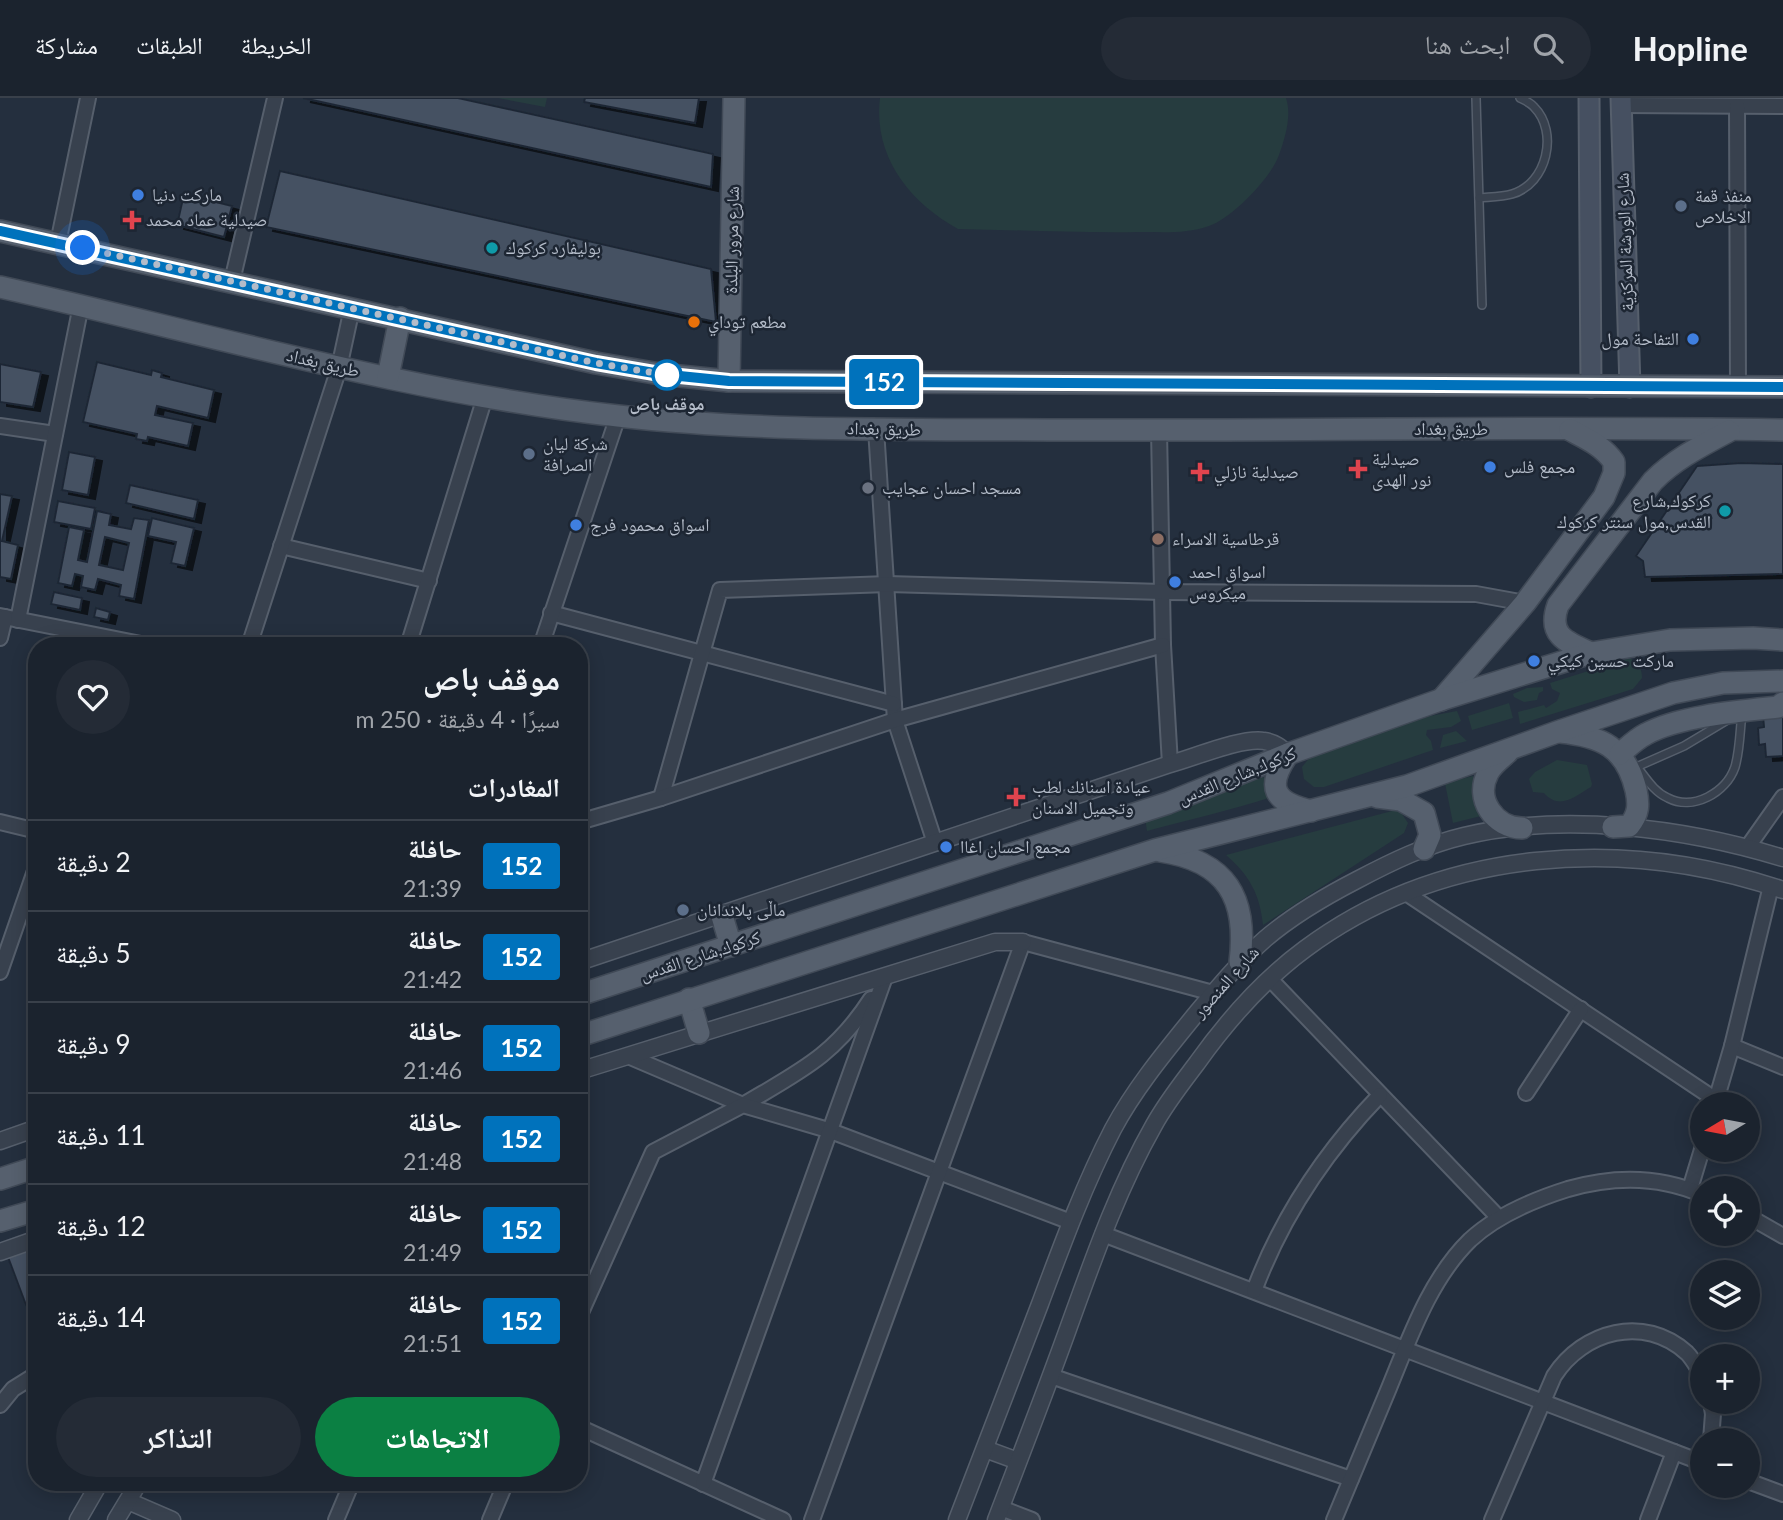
<!DOCTYPE html>
<html lang="ar">
<meta charset="utf-8">
<style>
body{margin:0;font-family:Lato,"Noto Naskh Arabic",sans-serif;background:#242b36;color:#f1f3f6;direction:rtl;height:100vh;display:flex;flex-direction:column;font-size:26px;white-space:nowrap}
*{box-sizing:border-box;margin:0}
p{font-size:23px;color:#a0a4aa}
.icon{flex:none;width:38px;height:38px;fill:none;stroke:currentColor;stroke-width:2;stroke-linecap:round;stroke-linejoin:round}
.map{position:relative;flex:1;overflow:hidden;direction:ltr}
.details{position:absolute;left:28px;top:539px;width:560px;height:854px;display:flex;flex-direction:column;background:#1b232e;border-radius:28px;box-shadow:0 4px 18px #0003,0 0 0 2px #39404a;direction:rtl}
.details>*{flex:none}
.badge{padding:0 14px;border-radius:5px;font-size:24px;line-height:46px}
.needle{width:46px;rotate:260deg}
.buttons{position:absolute;left:1690px;top:994px;display:grid;gap:14px}
.buttons a{display:grid;place-items:center;width:70px;height:70px;border-radius:50%;background:#1b232e;box-shadow:0 4px 18px #0003,0 0 0 2px #39404a;font-size:35px}
.you{position:absolute;width:35px;height:35px;margin:-18px;border:5px solid #fff;border-radius:50%;background:#1a73e8;box-shadow:0 0 0 10px #1a73e833}
.map>.badge{position:absolute;translate:-50% -50%;box-shadow:0 0 0 4px #fff}
h2{padding:0 28px;font-size:26px;line-height:63px}
.round{display:grid;place-items:center;flex:none;width:74px;height:74px;border-radius:37px;background:#242b36}
.overview{display:flex;align-items:center;justify-content:space-between;height:119px;padding:0 28px}
h1{font-size:33px;font-weight:700;line-height:52px}
.button{display:flex;gap:14px;margin-top:auto;padding:14px 28px}
.button a{flex:1;height:80px;border-radius:42px;background:#0b8043;color:#fff;font-size:28px;font-weight:700;line-height:80px;text-align:center}
.button a+a{background:#242b36;color:#f1f3f6}
ul{padding:0;list-style:none}
li{display:flex;align-items:center;gap:21px;height:91px;padding:0 28px;border-top:2px solid #39404a}
li div{flex:1}
li b{display:block;font-size:26px}
li em{font-style:normal}
li .badge{min-width:77px;font-weight:700;text-align:center}
header{display:flex;align-items:center;gap:42px;box-sizing:border-box;height:98px;padding:0 35px;background:#1b232e;border-bottom:2px solid #39404a}
header strong{font-size:33px}
nav{display:flex;gap:38px;margin-inline-start:auto;font-size:24px}
.search{width:490px;height:63px;background:#242b36;display:flex;align-items:center;gap:18px;box-sizing:border-box;padding:0 24px;border-radius:38px;color:#a0a4aa;font-size:26px}
.map>svg:first-child{display:block}
</style>
<header>
<strong>Hopline</strong>
<div class="search"><svg class="icon" aria-label="search" viewBox="0 0 24 24"><circle cx="10" cy="10" r="6"/><path d="M15 15l6 6"/></svg>ابحث هنا</div>
<nav><a>الخريطة</a><a>الطبقات</a><a>مشاركة</a></nav>
</header>
<div class="map">
<svg width="1783" height="1422" viewBox="0 0 1783 1422">
<defs>
<filter id="shadow"><feDropShadow dx="7" dy="4" stdDeviation="0" flood-color="#0009"/></filter>
</defs>
<rect width="100%" height="100%" fill="#242f3e"/>
<g fill="#263c3f">
<path d="M498 0H547L545 9Z"/>
<path d="M880 0H1286C1292 18 1285 40 1279 57 1271 80 1232 120 1209 128 1187 136 1163 134 1140 134 1079 135 1019 132 958 131 909 104 873 58 880 0Z"/>
<path d="M1630 560C1638 566 1642 570 1642 580L1633 591 1520 626 1518 614 1544 607 1546 610 1557 603 1560 595 1552 591 1550 585Z"/>
<path d="M1543 589V593L1539 595 1537 602 1524 604 1514 599 1513 596 1527 590Z"/>
<path d="M1509 605 1513 620 1472 632 1468 618Z"/>
<path d="M1457 613 1461 623 1451 629 1427 632 1426 637 1431 643 1433 652 1324 689H1314L1304 681 1302 669 1311 658 1430 618Z"/>
<path d="M1456 633 1467 643 1440 650 1443 637Z"/>
<path d="M1557 662 1587 667 1592 686 1591 689C1575 698 1560 713 1544 695L1533 694 1529 681 1535 674Z"/>
<path d="M1267 678 1275 698C1233 712 1190 721 1147 733L1145 720Z"/>
<path d="M1473 678 1475 699 1481 718 1453 725 1445 685Z"/>
<path d="M1392 713H1400L1408 725 1404 735 1263 827C1260 796 1249 777 1226 757Z"/>
</g>
<g fill="#455162" stroke="#1f2835" stroke-width="2" fill-rule="evenodd" filter="url(#shadow)">
<path d="M303 0H458L713 56 711 89Z"/>
<path d="M585 0H699L695 25 584 4Z"/>
<path d="M280 73 711 171 716 224 266 129Z"/>
<path d="M184 96 232 108 224 139 177 127Z"/>
<path d="M97 264 151 277 152 272 162 275 161 279 214 292 208 320 157 308 155 317 193 325 188 348 148 339 147 343 136 341 137 336 83 324Z"/>
<path d="M0 266 41 274 33 309 0 304Z"/>
<path d="M69 354 95 359 88 397 62 392Z"/>
<path d="M1741 365 1783 366V476L1645 479 1643 463 1636 458 1697 368Z"/>
<path d="M130 387 198 402 194 421 126 405Z"/>
<path d="M0 396 12 398 2 443 18 447 11 481 0 479Z"/>
<path d="M58 403 95 410 91 431 54 424Z"/>
<path d="M97 413 111 416 109 427 131 431 134 420 149 422 134 501 119 498 121 487 98 481 95 492 81 489 83 478 75 476 72 488 58 485 69 429 84 432 78 462 87 464ZM105 439 129 445 123 472 99 467Z"/>
<path d="M152 420 194 430 185 468 171 465 176 444 148 438Z"/>
<path d="M54 494 82 500 80 512 51 506Z"/>
<path d="M96 510 110 514 108 522 94 519Z"/>
<path d="M1783 617V658L1766 659 1765 646 1759 647 1758 630 1764 629 1763 618Z"/>
<path d="M37 1149V1202L26 1207 8 1159Z"/>
</g>
<g fill="none" stroke-linecap="round" stroke-linejoin="round">
<g stroke="#565f6c" stroke-width="10">
<g id="service">
<path d="M1476 0 1482 207"/>
<path d="M1479 100C1489 99 1502 99 1512 96 1547 86 1559 34 1534 9 1531 5 1524 2 1520 0"/>
<path d="M1637 669C1646 680 1654 694 1668 700 1693 713 1726 695 1735 669 1740 652 1740 632 1742 614"/>
<path d="M1634 670 1684 648 1729 621"/>
</g>
</g>
<g stroke="#565f6c" stroke-width="18">
<g id="minor">
<path d="M1621 7 1783 8"/>
<path d="M1737 8 1738 289"/>
<path d="M58 145 88 0"/>
<path d="M232 183 275 0"/>
<path d="M0 328 55 336"/>
<path d="M876 331 895 622 935 745"/>
<path d="M1159 332 1163 547 1170 666"/>
<path d="M281 448 429 483"/>
<path d="M551 515 894 606"/>
<path d="M0 518 151 548"/>
<path d="M18 522 81 207"/>
<path d="M0 540 5 519"/>
<path d="M249 548 339 270 352 210"/>
<path d="M408 548 485 299"/>
<path d="M541 548 618 318"/>
<path d="M661 700 720 492 888 486 1162 494 1476 496 1525 505"/>
<path d="M0 724 37 733"/>
<path d="M579 724 661 700 895 622 1163 547"/>
<path d="M1747 750 1783 699"/>
<path d="M1406 795 1716 1002"/>
<path d="M0 874 37 767"/>
<path d="M1270 881 1499 1120"/>
<path d="M1732 948 1783 969"/>
<path d="M628 958 743 1007C800 973 834 958 871 901"/>
<path d="M1526 995 1581 911"/>
<path d="M1715 1006 1732 948 1771 788"/>
<path d="M1690 1091 1703 1048"/>
<path d="M1748 1118 1783 1138"/>
<path d="M1103 1136 1703 1365"/>
<path d="M1254 1193C1282 1118 1324 1055 1380 997"/>
<path d="M579 1219 653 1054 743 1007 828 1032 1071 1124"/>
<path d="M1051 1278 1351 1381"/>
<path d="M1711 1304 1713 1316 1711 1342"/>
<path d="M0 1307 13 1291 37 1276"/>
<path d="M579 1329 783 1422"/>
<path d="M1748 1383 1783 1396"/>
<path d="M703 1386 885 879"/>
<path d="M1001 1410 1032 1422"/>
<path d="M336 1422 352 1384"/>
<path d="M490 1422 506 1384"/>
<path d="M812 1422 1023 844 1213 895"/>
<path d="M1334 1422C1352 1378 1371 1334 1389 1290 1410 1239 1430 1181 1470 1142 1497 1117 1533 1102 1568 1091 1613 1078 1660 1078 1703 1097"/>
<path d="M1492 1422 1554 1278C1583 1233 1644 1216 1687 1255 1693 1261 1698 1271 1703 1278"/>
<path d="M1648 1422 1674 1354"/>
</g>
</g>
<g stroke="#565f6c" stroke-width="19">
<g id="tertiary">
<path d="M579 864 1170 666C1193 660 1242 639 1264 643 1274 644 1281 650 1288 656"/>
<path d="M579 973 995 844H1023"/>
<path d="M0 1043 37 1030"/>
<path d="M0 1154 37 1141"/>
<path d="M985 1351 1018 1363"/>
<path d="M128 1403 172 1422"/>
<path d="M78 1422 100 1384"/>
<path d="M116 1422 139 1384"/>
<path d="M957 1422C985 1350 1013 1278 1040 1206 1062 1147 1084 1087 1113 1031 1135 990 1165 954 1195 917 1217 891 1239 864 1265 841 1293 817 1324 799 1357 782 1391 764 1426 747 1464 738 1564 714 1685 730 1783 760"/>
<path d="M996 1422C1020 1359 1045 1295 1068 1231 1093 1162 1117 1092 1154 1027 1166 1005 1182 985 1197 965 1227 923 1263 882 1305 851 1442 749 1624 738 1783 792"/>
</g>
</g>
<g stroke="#565f6c" stroke-width="23">
<g id="secondary">
<path d="M1589 0 1591 289"/>
<path d="M1621 0 1630 289"/>
</g>
</g>
<g stroke="#414a57" stroke-width="24">
<g id="primary">
<path d="M0 133 596 265 660 276 729 283 1783 289"/>
<path d="M0 189C205 235 409 295 618 318 762 334 907 331 1051 332 1295 333 1539 328 1783 332"/>
<path d="M388 279 400 220"/>
<path d="M729 283 734 0"/>
<path d="M1591 555C1566 544 1547 537 1558 507L1653 383C1675 361 1701 348 1729 333"/>
<path d="M1441 602 1525 505 1604 399 1614 375V364C1603 348 1587 341 1570 332"/>
<path d="M1560 634C1601 638 1626 649 1636 692 1639 706 1639 716 1629 728L1613 729"/>
<path d="M1507 655C1500 661 1492 667 1488 675 1474 701 1495 730 1522 730"/>
<path d="M1288 656C1265 690 1274 704 1311 713"/>
<path d="M1620 656C1628 649 1636 641 1646 636 1679 618 1740 613 1778 609L1783 605"/>
<path d="M1377 699 1401 702 1424 715 1430 737 1424 751"/>
<path d="M1160 753C1227 763 1248 800 1240 864"/>
<path d="M722 818 731 848"/>
<path d="M579 897 1168 705 1288 656 1440 602 1591 555 1670 542 1753 540 1783 542"/>
<path d="M689 901 699 935"/>
<path d="M579 938 1155 752 1407 688 1557 634 1673 595 1723 585 1783 583"/>
<path d="M0 1081 37 1069"/>
<path d="M0 1123 37 1112"/>
</g>
</g>
<use href="#service" stroke="#38414e" stroke-width="7"/>
<use href="#minor" stroke="#38414e" stroke-width="14"/>
<use href="#tertiary" stroke="#38414e" stroke-width="16"/>
<use href="#secondary" stroke="#465061" stroke-width="19"/>
<use href="#primary" stroke="#56606e" stroke-width="21"/>
</g>
<g fill="none" stroke-linecap="round" stroke-linejoin="round">
<g stroke="#fff" stroke-width="16">
<path id="line" d="M0 133 596 265 660 276 729 283 1783 289"/>
</g>
<use href="#line" stroke="#0072bc" stroke-width="10"/>
<path stroke="#b4bcc9" stroke-width="7" stroke-dasharray="0 12.6" d="M83 150 596 265 667 277"/>
</g>
<g fill="#3f7fe0" stroke="#1d2633" stroke-width="2.5">
<circle cx="138" cy="97" r="7"/>
<circle cx="1693" cy="241" r="7"/>
<circle cx="1490" cy="369" r="7"/>
<circle cx="576" cy="427" r="7"/>
<circle cx="1175" cy="484" r="7"/>
<circle cx="1534" cy="563" r="7"/>
<circle cx="946" cy="749" r="7"/>
</g>
<g fill="#5c6f8a" stroke="#1d2633" stroke-width="2.5">
<circle cx="1681" cy="108" r="7"/>
<circle cx="529" cy="356" r="7"/>
<circle cx="683" cy="812" r="7"/>
</g>
<g fill="#e0444e" stroke="#1d2633" stroke-width="2.5">
<path d="M128.5 111.5h7v7h7v7h-7v7h-7v-7h-7v-7h7z"/>
<path d="M1354.5 360.5h7v7h7v7h-7v7h-7v-7h-7v-7h7z"/>
<path d="M1196.5 363.5h7v7h7v7h-7v7h-7v-7h-7v-7h7z"/>
<path d="M1012.5 688.5h7v7h7v7h-7v7h-7v-7h-7v-7h7z"/>
</g>
<g fill="#0f9aa8" stroke="#1d2633" stroke-width="2.5">
<circle cx="492" cy="150" r="7"/>
<circle cx="1725" cy="413" r="7"/>
</g>
<circle fill="#e8710a" stroke="#1d2633" stroke-width="2.5" cx="694" cy="224" r="7"/>
<circle fill="#fff" stroke="#0072bc" stroke-width="3.5" cx="667" cy="277" r="14"/>
<circle fill="#6b7280" stroke="#1d2633" stroke-width="2.5" cx="868" cy="390" r="7"/>
<circle fill="#8d6e63" stroke="#1d2633" stroke-width="2.5" cx="1158" cy="441" r="7"/>
<g text-anchor="middle" stroke-width="5" stroke-linejoin="round" paint-order="stroke">
<g font-size="18" fill="#b4bcc9" stroke="#1d2633" text-anchor="start">
<text x="152" y="103">ماركت دنيا</text>
<text x="1695" y="104">منفذ قمة<tspan x="1695" dy="21">الاخلاص</tspan></text>
<text x="146" y="128">صيدلية عماد محمد</text>
<text x="506" y="156">بوليفارد كركوك</text>
<text x="708" y="230">مطعم توداي</text>
<text x="1679" y="247" text-anchor="end">التفاحة مول</text>
<text x="543" y="352">شركة ليان<tspan x="543" dy="21">الصرافة</tspan></text>
<text x="1372" y="367">صيدلية<tspan x="1372" dy="21">نور الهدى</tspan></text>
<text x="1504" y="375">مجمع فلس</text>
<text x="1214" y="380">صيدلية نازلي</text>
<text x="882" y="396">مسجد احسان عجايب</text>
<text x="1711" y="409" text-anchor="end">كركوك,شارع<tspan x="1711" dy="21">القدس,مول سنتر كركوك</tspan></text>
<text x="590" y="433">اسواق محمود فرج</text>
<text x="1172" y="447">قرطاسية الاسراء</text>
<text x="1189" y="480">اسواق احمد<tspan x="1189" dy="21">ميكروس</tspan></text>
<text x="1548" y="569">ماركت حسين كيكي</text>
<text x="1032" y="695">عيادة اسنانك لطب<tspan x="1032" dy="21">وتجميل الاسنان</tspan></text>
<text x="960" y="755">مجمع احسان اغاا</text>
<text x="697" y="818">ماڵی پلاندانان</text>
</g>
<g font-size="18" fill="#b4bcc9" stroke="#1d2633">
<text transform="translate(732 142) rotate(-89)" y="6">شارع مرور البلدة</text>
<text transform="translate(1625 144) rotate(-92)" y="6">شارع الورشة المركزية</text>
<text transform="translate(323 265) rotate(13)" y="6">طريق بغداد</text>
<text transform="translate(884 331) rotate(1)" y="6">طريق بغداد</text>
<text x="1451" y="337">طريق بغداد</text>
<text transform="translate(1237 678) rotate(-22)" y="6">كركوك,شارع القدس</text>
<text transform="translate(700 858) rotate(-18)" y="6">كركوك,شارع القدس</text>
<text transform="translate(1226 884) rotate(-48)" y="6">شارع المنصور</text>
</g>
<g font-size="18" font-weight="bold" fill="#b4bcc9" stroke="#1d2633">
<text x="667" y="312">موقف باص</text>
</g>
</g>
</svg>
<div class="buttons">
<a><svg class="needle" viewBox="-14 -14 28 28"><path d="M0-13l5 13h-10z" fill="#e53935"/><path d="M0 13l5-13h-10z" fill="#a0a4aa"/></svg></a>
<a><svg class="icon" aria-label="locate" viewBox="0 0 24 24"><circle cx="12" cy="12" r="6"/><path d="M12 2v4M12 18v4M2 12h4M18 12h4"/></svg></a>
<a><svg class="icon" aria-label="layers" viewBox="0 0 24 24"><path d="M12 4l9 5-9 5-9-5zM3 14l9 5 9-5"/></svg></a>
<a>+</a>
<a>−</a>
</div>
<div class="you" style="left:83px;top:150px"></div>
<b class="badge" style="left:884px;top:284px;background:#0072bc;color:#fff">152</b>
<section class="details">
<div class="overview"><div><h1>موقف باص</h1><p>سيرًا · 4 دقيقة · 250 m</p></div><a class="round"><svg class="icon" aria-label="heart" viewBox="0 0 24 24"><path d="M12 20l-8-8c-3-5 5-10 8-4 3-6 11-1 8 4z"/></svg></a></div>
<h2>المغادرات</h2>
<ul>
<li><span class="badge" style="background:#0072bc;color:#fff">152</span><div><b>حافلة</b><p>21:39</p></div><em>2 دقيقة</em></li>
<li><span class="badge" style="background:#0072bc;color:#fff">152</span><div><b>حافلة</b><p>21:42</p></div><em>5 دقيقة</em></li>
<li><span class="badge" style="background:#0072bc;color:#fff">152</span><div><b>حافلة</b><p>21:46</p></div><em>9 دقيقة</em></li>
<li><span class="badge" style="background:#0072bc;color:#fff">152</span><div><b>حافلة</b><p>21:48</p></div><em>11 دقيقة</em></li>
<li><span class="badge" style="background:#0072bc;color:#fff">152</span><div><b>حافلة</b><p>21:49</p></div><em>12 دقيقة</em></li>
<li><span class="badge" style="background:#0072bc;color:#fff">152</span><div><b>حافلة</b><p>21:51</p></div><em>14 دقيقة</em></li>
</ul>
<div class="button"><a>الاتجاهات</a><a>التذاكر</a></div>
</section>
</div>
